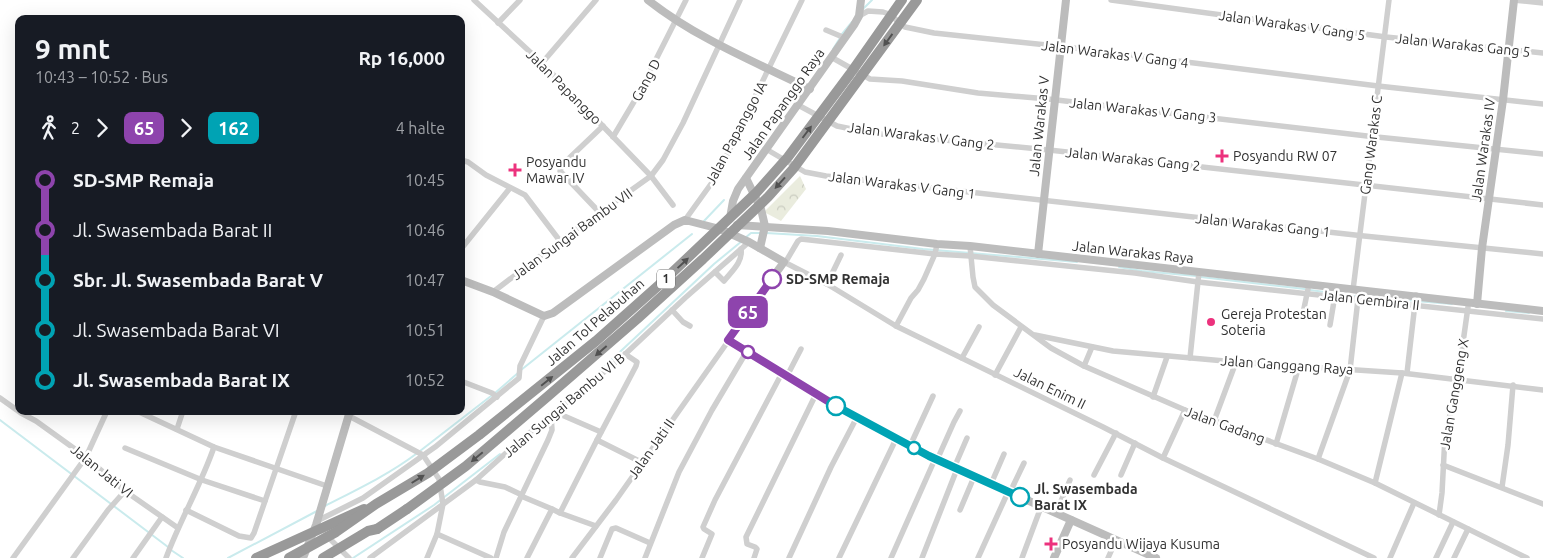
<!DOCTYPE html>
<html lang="id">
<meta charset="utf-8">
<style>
body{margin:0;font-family:Ubuntu,sans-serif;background:#242831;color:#f1f3f6;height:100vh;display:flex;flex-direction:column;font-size:19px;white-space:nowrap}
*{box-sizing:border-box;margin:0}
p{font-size:16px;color:#9ea1a6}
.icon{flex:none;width:28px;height:28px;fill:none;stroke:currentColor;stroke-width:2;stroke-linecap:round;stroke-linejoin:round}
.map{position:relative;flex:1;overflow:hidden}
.panel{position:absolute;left:15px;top:15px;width:450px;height:400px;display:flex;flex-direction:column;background:#171b24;border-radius:10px;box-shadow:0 5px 20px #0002}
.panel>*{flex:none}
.badge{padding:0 10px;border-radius:8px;font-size:18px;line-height:32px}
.map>.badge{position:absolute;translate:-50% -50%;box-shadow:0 0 0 2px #fff}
.legs{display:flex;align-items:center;gap:8px;height:55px;padding:0 20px;font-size:16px}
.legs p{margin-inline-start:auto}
.summary{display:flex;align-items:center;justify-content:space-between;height:85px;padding:0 20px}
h1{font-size:28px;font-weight:700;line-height:38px}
ul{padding:0 20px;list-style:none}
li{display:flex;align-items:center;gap:18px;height:50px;font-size:19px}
li i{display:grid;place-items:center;width:8px;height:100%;margin:0 6px;background:currentColor}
li i::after{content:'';width:12px;height:12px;margin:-6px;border:4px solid;border-radius:50%;background:#171b24}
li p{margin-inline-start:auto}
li:first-child i{background:linear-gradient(#0000 50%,currentColor 0)}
li:last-child i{background:linear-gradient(currentColor 50%,#0000 0)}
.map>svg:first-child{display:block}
</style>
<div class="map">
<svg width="1543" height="558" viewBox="0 0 1543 558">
<defs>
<pattern id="forest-crowns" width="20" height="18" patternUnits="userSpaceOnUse" patternTransform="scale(1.25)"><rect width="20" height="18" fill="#eaecde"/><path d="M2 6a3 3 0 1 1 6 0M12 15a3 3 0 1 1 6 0" fill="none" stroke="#c9cbbf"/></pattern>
</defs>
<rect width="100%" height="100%" fill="#fff"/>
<path fill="url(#forest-crowns)" d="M800 176 806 189 781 221 764 212Z"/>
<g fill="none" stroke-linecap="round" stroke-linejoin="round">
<g stroke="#caebed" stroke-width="2">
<path d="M863 9 872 0"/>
<path d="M842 34 852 22"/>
<path d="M833 49 840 38"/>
<path d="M704 221 724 200"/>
<path d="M766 233 817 236 923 249 1077 262"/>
<path d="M745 238 751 233H761"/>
<path d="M1119 267 1142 271 1196 276"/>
<path d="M1201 277 1305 289"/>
<path d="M1310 290 1354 296 1452 304"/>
<path d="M1506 311 1529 313"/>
<path d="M521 370 692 234"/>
<path d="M592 378 714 264 742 241"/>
<path d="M495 393 518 373"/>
<path d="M0 420 168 547"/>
<path d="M420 451 491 396"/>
<path d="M325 506C356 490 388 475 416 454"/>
<path d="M171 550 183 558"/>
<path d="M228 558 317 511"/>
<path d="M353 558 434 505 500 454"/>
</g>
<g stroke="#cfcfcf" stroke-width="5.5">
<path d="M474 0 542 63 651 176 673 205"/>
<path d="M1111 0 1386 37 1543 53"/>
<path d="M1513 0 1543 3"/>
<path d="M859 16 868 11 883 12 889 14 905 27 934 33 1066 47 1378 86 1543 104"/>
<path d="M498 23 520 0"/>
<path d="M826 30 845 38"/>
<path d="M831 57 870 79 902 81 978 93 1048 99 1367 136 1543 154"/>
<path d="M542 63 596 0"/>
<path d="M798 105 837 126 871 133 1049 150 1543 205"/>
<path d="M613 137 638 95 686 0"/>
<path d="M766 149 805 172 826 176 1364 236 1543 254"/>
<path d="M461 160 468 162 486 175 525 195 560 241"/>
<path d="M600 213 560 171 563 164 603 126"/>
<path d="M685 220 716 177 802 0"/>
<path d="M970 246 973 277 975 287 993 305 1051 348 1084 366 1185 410 1318 459 1375 483 1527 558"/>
<path d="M461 249 510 188"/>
<path d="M784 262 827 284 896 326 1103 427 1163 458 1374 558"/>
<path d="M785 263 798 241 801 239 935 254 970 256 1135 273 1198 282 1543 319"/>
<path d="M715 272 724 281C732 271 743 262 741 249"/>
<path d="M827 284 841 255"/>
<path d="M1353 290 1389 0"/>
<path d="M493 292 560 241 651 176 663 160 683 123 740 0"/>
<path d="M672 310 683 322 690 326"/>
<path d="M1302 318 1308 289"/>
<path d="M1330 325 1335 295"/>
<path d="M896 326 911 298 918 290 924 279 935 254 937 244"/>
<path d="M1035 335 1113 351 1236 362 1402 373 1543 390"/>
<path d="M962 358 979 327"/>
<path d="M1190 358 1199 272"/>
<path d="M1084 366 1092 347"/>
<path d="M1407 373 1416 295"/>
<path d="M995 375 1021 327"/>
<path d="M787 376 801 349"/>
<path d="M461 381 492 393 497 397"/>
<path d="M1153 397 1167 357"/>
<path d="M0 398 21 413 36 421 86 457 125 491 178 528"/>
<path d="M137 411 214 447 327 486"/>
<path d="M341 411 349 414"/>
<path d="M555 412 601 432"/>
<path d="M349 416 423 455 439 479 443 504 437 534 427 558"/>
<path d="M1214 421 1236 362"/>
<path d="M177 429 183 411"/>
<path d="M597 440 641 462"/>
<path d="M1276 444 1299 366"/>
<path d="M910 446 933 396"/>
<path d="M125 448 202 480 265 501"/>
<path d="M1163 458 1185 410"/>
<path d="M1318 459 1350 370 1359 290"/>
<path d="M937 460 954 422 960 411"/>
<path d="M1443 465 1543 504"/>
<path d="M954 468 967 438"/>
<path d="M1094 475 1116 433"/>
<path d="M1121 475 1135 443"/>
<path d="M476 480 480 482 505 487 522 495"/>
<path d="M1375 483 1402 373"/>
<path d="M991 484 1004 454"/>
<path d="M1013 486 1024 463"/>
<path d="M1502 487 1508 445 1513 385"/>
<path d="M521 496 552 509"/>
<path d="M186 510 239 536 251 538 254 533 296 411"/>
<path d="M960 510 974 477"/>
<path d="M560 513 596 526"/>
<path d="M1056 513 1070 480"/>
<path d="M1439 515 1442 493 1445 436 1457 385 1468 307"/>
<path d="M317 521 363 498 435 447 519 378 520 366 544 316"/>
<path d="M437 534 491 558"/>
<path d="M326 535 349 558"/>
<path d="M13 558 86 457 107 411"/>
<path d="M73 558 108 510 125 491"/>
<path d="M133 558 162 517"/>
<path d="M166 558C180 520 201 485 214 447"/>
<path d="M370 558 476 480 516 444 621 358 685 298 749 242"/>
<path d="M496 558 504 532 548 440 552 430 551 415"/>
<path d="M527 558 552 509 560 513 597 440 636 366 637 362 625 354"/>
<path d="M572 558 616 500 729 340"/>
<path d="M600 558 612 529 616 528 650 543"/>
<path d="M645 558 679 472 712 410 747 351"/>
<path d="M702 558 712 534 704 529 703 527 715 500 782 373"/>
<path d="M754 558 757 549 755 547 747 544 746 537 816 394"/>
<path d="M789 558 831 467 857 417"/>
<path d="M839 558 896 439"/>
<path d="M891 558 935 459"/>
<path d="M922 558 957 469"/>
<path d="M978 558 1008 492"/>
<path d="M1022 558 1041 507"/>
<path d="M1108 558 1116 540"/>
<path d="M1390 558 1414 503"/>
<path d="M1436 558 1453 522"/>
<path d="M1454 558 1468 529"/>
</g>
<g stroke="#bcbcbc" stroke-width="8">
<path d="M648 0C696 38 755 62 810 89"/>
<path d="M746 178 761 209 765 226 760 248"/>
<path d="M730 218 733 201 738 189 854 25 859 16 861 0"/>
<path d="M737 225 828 231 937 244 970 246 1543 311"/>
<path d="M1038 254 1066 0"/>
<path d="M461 280 493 292 544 316 553 313 674 225 685 220 720 229 749 242 784 262 729 337V341L816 394 929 456 1156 558"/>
<path d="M1477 304 1482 248 1503 100 1514 0"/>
<path d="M303 558 316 525 350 411"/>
<path d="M1054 558 1071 520"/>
</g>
<path stroke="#999" stroke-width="10" d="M377 529 407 509"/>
<g stroke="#999" stroke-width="10">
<path d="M407 509 466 466 547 397 637 319 703 259 768 197 793 169 917 0"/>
<path d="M256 558 364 509"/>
<path d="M289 558 336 532 376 504 428 473 479 435 596 341 659 285 756 193 788 157 850 74 902 0"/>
<path d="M323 558 368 531 377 529"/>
</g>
</g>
<defs><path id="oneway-solid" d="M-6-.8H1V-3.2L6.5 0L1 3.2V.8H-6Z" transform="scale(1.25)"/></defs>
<g fill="#515151">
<use href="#oneway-solid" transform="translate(888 40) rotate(126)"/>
<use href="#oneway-solid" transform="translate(807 132) rotate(-53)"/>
<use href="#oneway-solid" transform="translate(780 183) rotate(132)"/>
<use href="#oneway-solid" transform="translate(683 263) rotate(-43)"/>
<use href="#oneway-solid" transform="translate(601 351) rotate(139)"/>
<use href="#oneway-solid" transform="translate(547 381) rotate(-39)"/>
<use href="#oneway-solid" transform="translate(477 457) rotate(140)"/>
<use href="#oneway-solid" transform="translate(418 479) rotate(-32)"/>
</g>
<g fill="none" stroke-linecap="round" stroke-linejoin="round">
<g stroke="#fff" stroke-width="11">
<path id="line-1" d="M772 279 728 340 836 406"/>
</g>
<g stroke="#fff" stroke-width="11">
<path id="line-2" d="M836 406 929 456 1020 497"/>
</g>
<use href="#line-1" stroke="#8e44ad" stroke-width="8"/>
<use href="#line-2" stroke="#00a3b4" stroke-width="8"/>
</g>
<g fill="#ec327d" stroke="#fff" stroke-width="2">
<path d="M1219.5 148.5h5v5h5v5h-5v5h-5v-5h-5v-5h5z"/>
<path d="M512.5 162.5h5v5h5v5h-5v5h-5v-5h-5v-5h5z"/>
<circle cx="1211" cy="322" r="5"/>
<path d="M1048.5 536.5h5v5h5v5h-5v5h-5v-5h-5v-5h5z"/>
</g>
<g fill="#fff" stroke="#8e44ad" stroke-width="2.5">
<circle cx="772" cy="279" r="9"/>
<circle cx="748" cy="352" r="6"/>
</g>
<g fill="#fff" stroke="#00a3b4" stroke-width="2.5">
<circle cx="836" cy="406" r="9"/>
<circle cx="914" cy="448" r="6"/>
<circle cx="1020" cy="497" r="9"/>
</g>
<g text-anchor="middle" stroke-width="5" stroke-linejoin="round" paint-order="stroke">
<rect fill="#fff" stroke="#707070" stroke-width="1" x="657" y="269.5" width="18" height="19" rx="4"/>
<g font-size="12" font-weight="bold" fill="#323232">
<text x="666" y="283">1</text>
</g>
<g font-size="14" fill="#323232" stroke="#fff">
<text transform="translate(1292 25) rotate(8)" y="5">Jalan Warakas V Gang 5</text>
<text transform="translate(1463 45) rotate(6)" y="5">Jalan Warakas Gang 5</text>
<text transform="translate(1115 54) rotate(7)" y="5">Jalan Warakas V Gang 4</text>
<text transform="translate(646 80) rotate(-62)" y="5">Gang D</text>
<text transform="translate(564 87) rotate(45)" y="5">Jalan Papanggo</text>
<text transform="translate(783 104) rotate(-55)" y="5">Jalan Papanggo Raya</text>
<text transform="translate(1143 110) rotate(6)" y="5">Jalan Warakas V Gang 3</text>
<text transform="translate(1039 126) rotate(-84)" y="5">Jalan Warakas V</text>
<text transform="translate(736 133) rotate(-62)" y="5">Jalan Papanggo IA</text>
<text transform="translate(921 136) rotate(7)" y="5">Jalan Warakas V Gang 2</text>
<text transform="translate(1371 145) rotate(-83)" y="5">Gang Warakas C</text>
<text transform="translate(1483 150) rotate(-82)" y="5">Jalan Warakas IV</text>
<text transform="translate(1133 159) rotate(6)" y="5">Jalan Warakas Gang 2</text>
<text transform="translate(902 185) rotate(7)" y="5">Jalan Warakas V Gang 1</text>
<text transform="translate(1263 225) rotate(6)" y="5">Jalan Warakas Gang 1</text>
<text transform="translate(572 234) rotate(-36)" y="5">Jalan Sungai Bambu VII</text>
<text transform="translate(1133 252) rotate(6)" y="5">Jalan Warakas Raya</text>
<text transform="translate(1370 300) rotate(6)" y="5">Jalan Gembira II</text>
<text transform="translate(595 322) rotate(-41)" y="5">Jalan Tol Pelabuhan</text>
<text transform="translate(1287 365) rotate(4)" y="5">Jalan Ganggang Raya</text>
<text transform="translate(1050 388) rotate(26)" y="5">Jalan Enim II</text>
<text transform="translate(1454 394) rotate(-80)" y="5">Jalan Ganggeng X</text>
<text transform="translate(564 405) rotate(-40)" y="5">Jalan Sungai Bambu VI B</text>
<text transform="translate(1225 425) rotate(20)" y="5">Jalan Gadang</text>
<text transform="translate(651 449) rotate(-55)" y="5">Jalan Jati II</text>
<text transform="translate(102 471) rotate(39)" y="5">Jalan Jati VI</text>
</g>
<g font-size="14" fill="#323232" stroke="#fff" text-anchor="start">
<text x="1233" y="161">Posyandu RW 07</text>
<text x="526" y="167">Posyandu<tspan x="526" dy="16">Mawar IV</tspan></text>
<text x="1221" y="319">Gereja Protestan<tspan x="1221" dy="16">Soteria</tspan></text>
<text x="1062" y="549">Posyandu Wijaya Kusuma</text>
</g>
<g font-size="14" font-weight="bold" fill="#323232" stroke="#fff" text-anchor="start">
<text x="786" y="284">SD-SMP Remaja</text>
<text x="1034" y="494">Jl. Swasembada<tspan x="1034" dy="16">Barat IX</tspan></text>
</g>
</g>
</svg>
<b class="badge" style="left:748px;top:312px;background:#8e44ad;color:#fff">65</b>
<section class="panel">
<div class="summary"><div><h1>9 mnt</h1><p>10:43 – 10:52 · Bus</p></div><b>Rp 16,000</b></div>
<div class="legs"><svg class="icon" aria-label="walk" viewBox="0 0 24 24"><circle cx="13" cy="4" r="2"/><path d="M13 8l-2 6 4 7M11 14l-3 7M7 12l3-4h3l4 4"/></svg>2<svg class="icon" aria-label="forward" viewBox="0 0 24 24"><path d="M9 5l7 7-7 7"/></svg><b class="badge" style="background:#8e44ad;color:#fff">65</b><svg class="icon" aria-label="forward" viewBox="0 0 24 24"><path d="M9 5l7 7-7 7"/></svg><b class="badge" style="background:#00a3b4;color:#fff">162</b><p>4 halte</p></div>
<ul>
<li><i style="color:#8e44ad"></i><b>SD-SMP Remaja</b><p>10:45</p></li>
<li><i style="color:#8e44ad"></i><span>Jl. Swasembada Barat II</span><p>10:46</p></li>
<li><i style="color:#00a3b4"></i><b>Sbr. Jl. Swasembada Barat V</b><p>10:47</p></li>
<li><i style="color:#00a3b4"></i><span>Jl. Swasembada Barat VI</span><p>10:51</p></li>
<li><i style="color:#00a3b4"></i><b>Jl. Swasembada Barat IX</b><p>10:52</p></li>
</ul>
</section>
</div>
